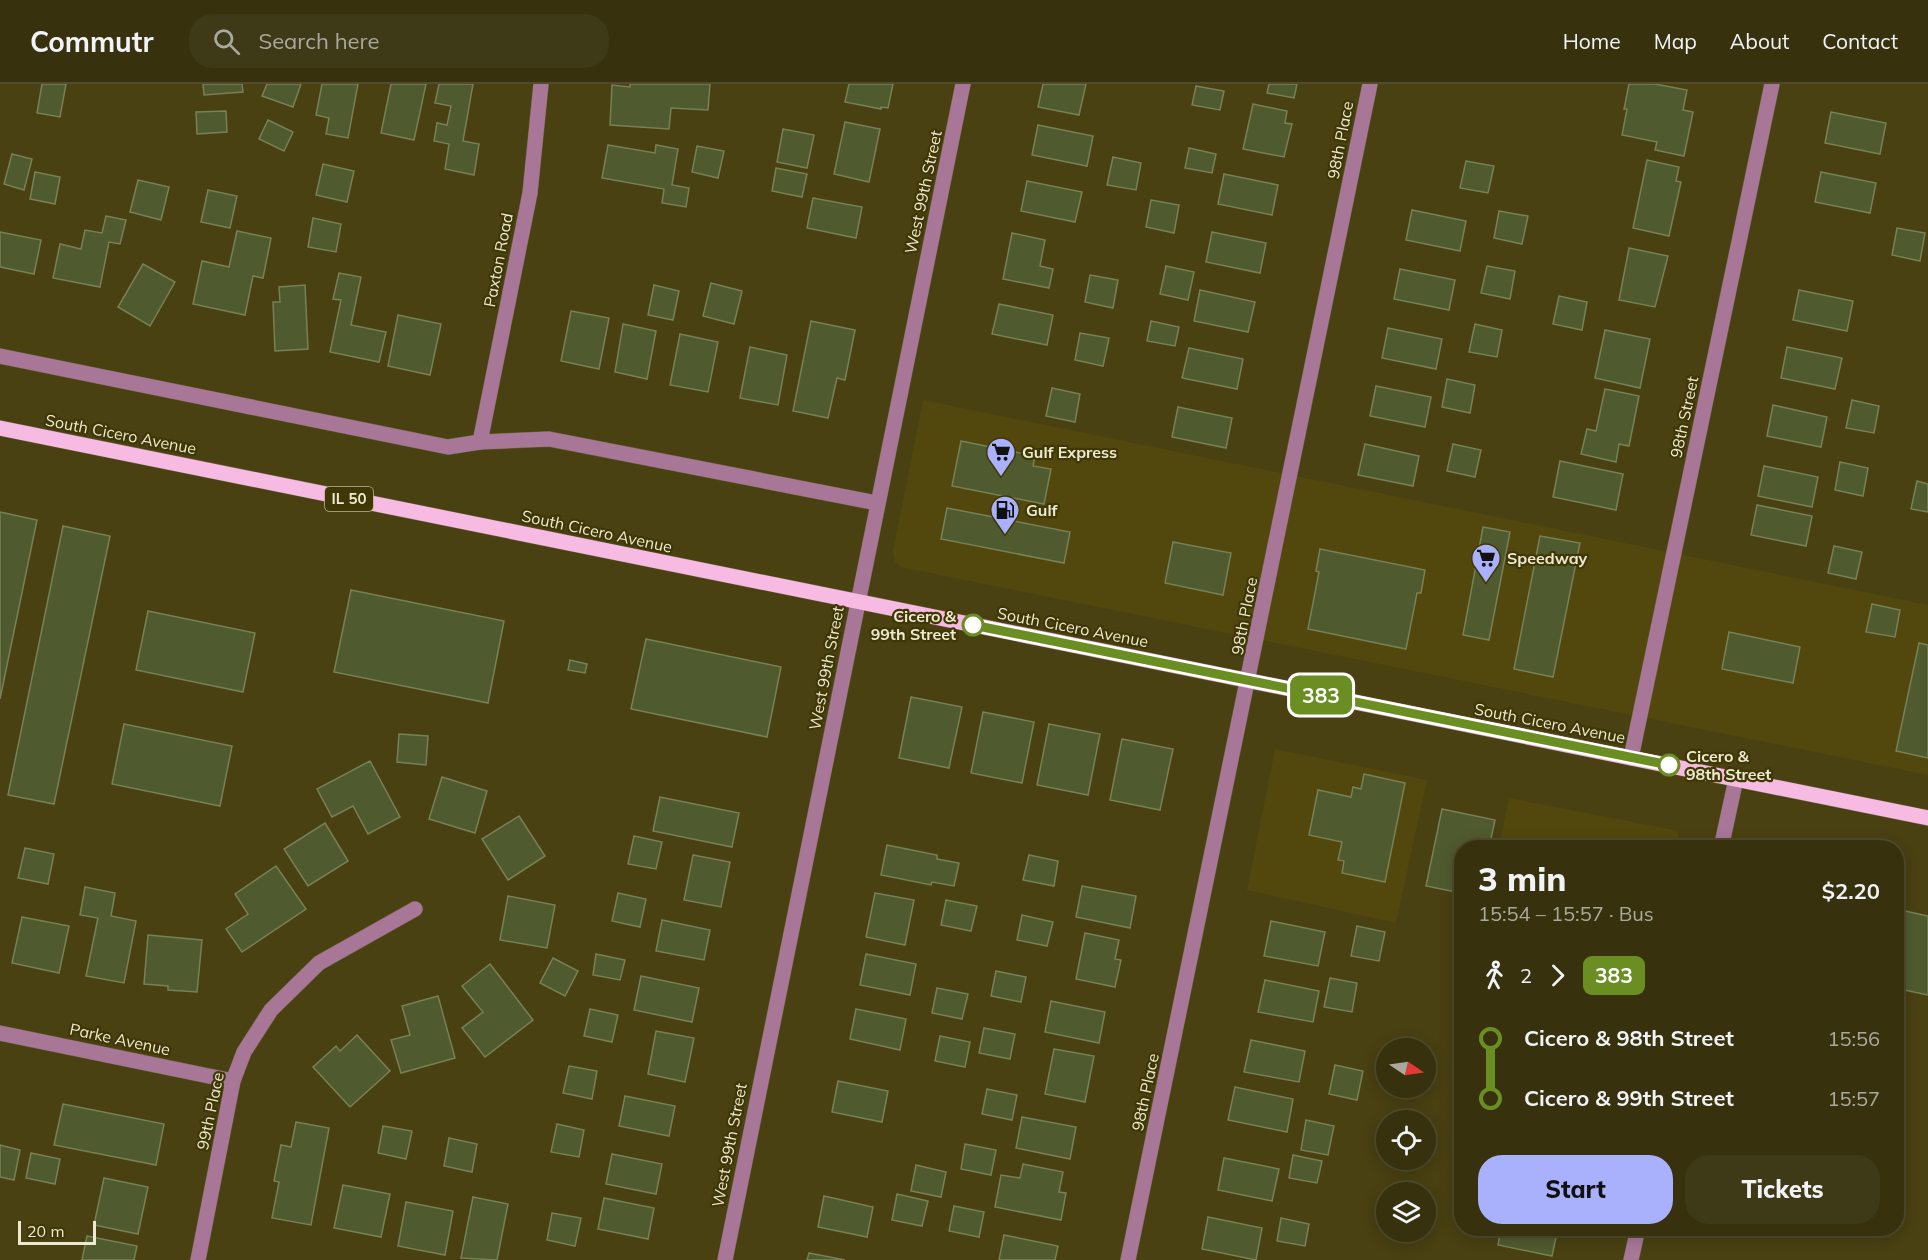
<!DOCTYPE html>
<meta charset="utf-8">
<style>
body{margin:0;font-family:Mulish,sans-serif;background:#3e3917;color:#f1f3f6;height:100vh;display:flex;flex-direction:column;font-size:22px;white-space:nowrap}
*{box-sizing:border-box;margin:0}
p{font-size:20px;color:#aaa99e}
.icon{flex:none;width:33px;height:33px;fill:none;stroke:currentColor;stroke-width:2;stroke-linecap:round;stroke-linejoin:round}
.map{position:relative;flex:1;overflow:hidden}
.sheet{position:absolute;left:1454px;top:756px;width:450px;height:396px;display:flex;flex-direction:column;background:#37310e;border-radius:24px;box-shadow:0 3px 15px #0003,0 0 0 2px #514c2e}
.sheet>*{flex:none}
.badge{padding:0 12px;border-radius:9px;font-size:21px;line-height:39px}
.needle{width:39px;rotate:103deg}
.buttons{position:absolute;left:1376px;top:954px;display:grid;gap:12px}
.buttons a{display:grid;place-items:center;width:60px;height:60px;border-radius:50%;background:#37310e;box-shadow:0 3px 15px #0003,0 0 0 2px #514c2e;font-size:30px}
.scale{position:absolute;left:18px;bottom:15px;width:78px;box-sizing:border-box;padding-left:6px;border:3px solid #eeead2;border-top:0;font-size:16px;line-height:21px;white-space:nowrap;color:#eeead2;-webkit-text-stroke:4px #3f3705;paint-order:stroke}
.map>.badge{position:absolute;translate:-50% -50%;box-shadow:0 0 0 3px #fff}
.legs{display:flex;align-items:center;gap:9px;height:66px;padding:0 24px;font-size:20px}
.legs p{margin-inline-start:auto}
.headline{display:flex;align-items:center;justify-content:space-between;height:102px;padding:0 24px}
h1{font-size:33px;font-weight:800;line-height:45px}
.cta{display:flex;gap:12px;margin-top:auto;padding:12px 24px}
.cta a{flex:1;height:69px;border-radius:24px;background:#a9b0fc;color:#111;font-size:24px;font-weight:800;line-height:69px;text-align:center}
.cta a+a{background:#3e3917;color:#f1f3f6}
ul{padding:0 24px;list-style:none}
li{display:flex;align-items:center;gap:21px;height:60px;font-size:22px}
li i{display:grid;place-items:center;width:9px;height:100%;margin:0 8px;background:currentColor}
li i::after{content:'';width:15px;height:15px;margin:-8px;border:4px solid;border-radius:50%;background:#37310e}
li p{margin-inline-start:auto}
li:first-child i{background:linear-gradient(#0000 50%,currentColor 0)}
li:last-child i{background:linear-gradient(currentColor 50%,#0000 0)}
header{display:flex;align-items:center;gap:36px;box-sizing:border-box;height:84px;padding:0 30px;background:#37310e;border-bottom:2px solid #514c2e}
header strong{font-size:28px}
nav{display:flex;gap:33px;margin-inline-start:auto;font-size:21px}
.search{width:420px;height:54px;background:#3e3917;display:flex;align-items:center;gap:15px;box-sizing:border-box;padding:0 21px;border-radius:24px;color:#aaa99e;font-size:22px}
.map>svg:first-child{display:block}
</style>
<header>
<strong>Commutr</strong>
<div class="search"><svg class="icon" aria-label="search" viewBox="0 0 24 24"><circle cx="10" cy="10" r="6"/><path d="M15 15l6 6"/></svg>Search here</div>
<nav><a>Home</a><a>Map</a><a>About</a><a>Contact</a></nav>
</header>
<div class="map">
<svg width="1928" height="1176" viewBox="0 0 1928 1176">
<rect width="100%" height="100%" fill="#494112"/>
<g fill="#52480e">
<path d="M923 316 1928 521V691L901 483 895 478 893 467Z"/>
<path d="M1275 665 1427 696 1396 839 1247 806Z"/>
<path d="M1509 714 1679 747 1676 763 1499 764Z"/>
</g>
<g fill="#505a2f" stroke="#778155" stroke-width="1.5">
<path d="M42 0H66L60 33 37 29Z"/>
<path d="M203 0H242L243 8 204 11Z"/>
<path d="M267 0H301L293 23 262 12Z"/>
<path d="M322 0H358L348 54 326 50 329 34 316 31Z"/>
<path d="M391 0H426L414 56 381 49Z"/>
<path d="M439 0H473L463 57 479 60 474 91 445 85 449 60 434 57 437 39 447 41 451 22 435 19Z"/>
<path d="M630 0H710L708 26 671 24 669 45 610 41 612 1 630 3Z"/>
<path d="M849 0H893L888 24 881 23V25L845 18Z"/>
<path d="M1043 0H1086L1079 31 1038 23Z"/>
<path d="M1269 0H1297L1294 14 1267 9Z"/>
<path d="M1629 0H1655L1687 6 1683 26 1693 28 1684 72 1655 66 1657 58 1622 51 1627 25H1624Z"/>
<path d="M1196 2 1224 7 1220 26 1192 21Z"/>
<path d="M1253 20 1287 27 1285 39 1292 40 1284 73 1243 65Z"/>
<path d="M226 27 227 48 197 50 196 28Z"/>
<path d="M1831 28 1886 39 1880 70 1825 59Z"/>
<path d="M268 36 293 48 284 67 259 55Z"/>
<path d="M845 38 880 45 869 98 834 90Z"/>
<path d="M1038 41 1093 52 1087 82 1032 71Z"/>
<path d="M783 45 814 51 807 84 777 78Z"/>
<path d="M608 61 655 69 656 61 678 65 672 101 689 104 686 123 662 119 664 105 602 94Z"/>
<path d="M697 62 724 67 718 94 692 88Z"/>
<path d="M1189 64 1216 70 1212 89 1185 84Z"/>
<path d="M12 70 32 75 24 106 4 100Z"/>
<path d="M1113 73 1141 79 1136 106 1107 101Z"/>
<path d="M1647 76 1679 83 1676 97 1681 98 1669 152 1633 144Z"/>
<path d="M1466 77 1494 82 1488 109 1460 104Z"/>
<path d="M323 80 354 87 347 118 316 111Z"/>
<path d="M776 84 807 90 802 113 772 107Z"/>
<path d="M35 88 60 93 55 120 30 115Z"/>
<path d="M1821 88 1876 99 1870 129 1815 118Z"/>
<path d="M1224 90 1278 101 1272 131 1218 120Z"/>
<path d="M138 96 169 103 161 136 130 128Z"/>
<path d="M1027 97 1082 108 1075 138 1021 127Z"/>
<path d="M208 106 237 112 230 144 201 138Z"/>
<path d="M813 114 862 123 856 154 807 144Z"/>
<path d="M1151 116 1179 121 1174 149 1146 143Z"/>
<path d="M1412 126 1466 137 1460 167 1406 156Z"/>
<path d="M1499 127 1528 132 1522 160 1494 154Z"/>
<path d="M106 132 126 136 120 160 109 158 100 203 53 194 60 160 81 165 85 146 102 149Z"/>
<path d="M313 134 341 140 336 168 308 163Z"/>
<path d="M1897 144 1925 149 1920 177 1892 171Z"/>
<path d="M237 147 271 154 263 194 253 192 245 231 193 220 202 177 229 183Z"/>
<path d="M0 148 41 156 34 190 0 183Z"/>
<path d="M1212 148 1266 159 1260 189 1206 178Z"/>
<path d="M1012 149 1045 156 1040 182 1053 185 1049 204 1003 195Z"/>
<path d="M1629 164 1668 172 1655 223 1619 216Z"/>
<path d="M143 180 175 198 150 242 118 223Z"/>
<path d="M1166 182 1194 188 1188 216 1160 210Z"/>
<path d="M1487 182 1515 187 1510 215 1481 209Z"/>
<path d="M1400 185 1455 196 1449 226 1394 215Z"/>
<path d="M339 189 361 193 351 241 386 248 379 278 330 268 341 216 333 215Z"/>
<path d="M1090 191 1118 196 1113 224 1085 218Z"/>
<path d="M711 199 742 207 734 240 703 232Z"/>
<path d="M305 201 308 265 275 267 273 218H280L279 203Z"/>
<path d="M654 201 679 207 673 236 648 231Z"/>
<path d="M1200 206 1255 218 1248 248 1194 237Z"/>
<path d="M1799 206 1853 217 1847 247 1793 236Z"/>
<path d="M1559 212 1587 218 1582 246 1553 240Z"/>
<path d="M999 220 1053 231 1047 261 992 250Z"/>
<path d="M571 227 609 234 599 285 561 277Z"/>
<path d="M398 231 441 240 430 291 388 282Z"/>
<path d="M811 237 855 246 845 296 837 294 828 334 793 327Z"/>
<path d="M1151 237 1179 243 1175 262 1147 257Z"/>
<path d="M623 240 656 247 647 295 615 288Z"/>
<path d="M1475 240 1502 246 1497 273 1469 268Z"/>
<path d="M1388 244 1442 255 1436 285 1382 274Z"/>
<path d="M1605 246 1650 255 1640 304 1595 294Z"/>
<path d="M1080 249 1109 254 1103 282 1075 276Z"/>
<path d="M680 250 718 258 708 308 670 301Z"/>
<path d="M750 263 787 271 778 321 740 314Z"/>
<path d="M1787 263 1842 274 1835 305 1781 294Z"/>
<path d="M1189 264 1243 275 1237 305 1182 294Z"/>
<path d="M1447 295 1475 301 1470 329 1442 323Z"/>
<path d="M1376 302 1431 313 1425 343 1370 332Z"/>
<path d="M1052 304 1080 310 1075 338 1046 332Z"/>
<path d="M1605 305 1639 312 1629 362 1619 360 1616 378 1581 370 1587 345 1596 347Z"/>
<path d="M1852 316 1879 322 1874 349 1846 344Z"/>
<path d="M1773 321 1827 333 1821 363 1767 352Z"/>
<path d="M1178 323 1232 334 1226 364 1172 353Z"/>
<path d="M961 357 1035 372 1033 382 1051 385 1044 420 952 402Z"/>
<path d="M1365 360 1419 372 1413 402 1358 391Z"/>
<path d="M1453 360 1481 366 1475 393 1447 387Z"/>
<path d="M1560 377 1623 390 1616 426 1553 413Z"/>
<path d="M1840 378 1868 384 1863 412 1835 406Z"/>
<path d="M1764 382 1818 393 1812 423 1758 412Z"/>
<path d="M1917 397 1928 400V428L1911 425Z"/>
<path d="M1757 421 1812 432 1806 462 1751 451Z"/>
<path d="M947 424 1070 448 1064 479 941 455Z"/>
<path d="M0 428 37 436 0 615Z"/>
<path d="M63 442 110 452 54 720 8 711Z"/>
<path d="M1483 443 1510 448 1489 556 1463 551Z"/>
<path d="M1540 452 1580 459 1553 593 1514 585Z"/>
<path d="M1173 458 1231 469 1223 511 1165 499Z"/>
<path d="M1834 462 1862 468 1856 495 1828 489Z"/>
<path d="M1320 465 1425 486 1421 509H1417L1406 565 1308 545 1319 488 1316 487Z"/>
<path d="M351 506 504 537 488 619 334 588Z"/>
<path d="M1872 520 1900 526 1895 553 1866 548Z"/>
<path d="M148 527 255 549 243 608 136 586Z"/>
<path d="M1729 548 1800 563 1793 599 1722 585Z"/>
<path d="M646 555 781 583 767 653 631 625Z"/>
<path d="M1919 559 1928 561V674L1896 667Z"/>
<path d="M570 576 587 580 585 589 568 586Z"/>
<path d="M911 613 962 623 949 684 899 674Z"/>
<path d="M983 628 1034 638 1022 699 971 689Z"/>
<path d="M124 640 232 662 220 722 112 700Z"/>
<path d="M1049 640 1100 650 1088 711 1037 701Z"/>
<path d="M399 650 428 652 426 681 397 678Z"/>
<path d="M1122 655 1173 665 1160 726 1110 716Z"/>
<path d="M370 677 400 733 368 750 353 722 332 733 317 705Z"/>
<path d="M1364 690 1405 699 1385 798 1342 789 1344 777 1338 776 1342 758 1309 751 1318 706 1351 713 1353 703 1361 705Z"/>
<path d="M442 693 487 707 475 749 429 735Z"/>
<path d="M660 713 739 729 732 763 653 747Z"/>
<path d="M1442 725 1495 736 1489 764H1461V809L1426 802Z"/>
<path d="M519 732 545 772 508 796 482 755Z"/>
<path d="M325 739 348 777 308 802 284 765Z"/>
<path d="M634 752 662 758 656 785 628 780Z"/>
<path d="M1543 756 1567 761V764H1541Z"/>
<path d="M887 761 937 771V775L959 779 954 802 932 798 931 801 881 791Z"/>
<path d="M25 764 54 770 48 800 18 794Z"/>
<path d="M693 771 730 778 721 823 684 816Z"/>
<path d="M1029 771 1058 777 1054 802 1023 796Z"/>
<path d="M276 782 306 825 242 868 226 845 248 830 235 810Z"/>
<path d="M1082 802 1136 812 1130 844 1076 833Z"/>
<path d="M85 803 115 809 111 832 136 837 124 899 86 892 98 834 80 831Z"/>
<path d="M618 809 646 815 640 843 612 837Z"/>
<path d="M875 809 914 816 905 861 866 853Z"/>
<path d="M508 812 555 821 547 864 500 856Z"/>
<path d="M946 816 977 822 971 847 941 841Z"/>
<path d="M1896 825 1928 832V911L1899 905 1900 901 1896 900Z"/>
<path d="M1022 831 1053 838 1047 862 1017 856Z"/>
<path d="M22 833 69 842 59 889 12 879Z"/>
<path d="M662 836 710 846 704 876 656 867Z"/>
<path d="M1271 837 1325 848 1318 882 1264 872Z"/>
<path d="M1357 842 1385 848 1379 877 1351 872Z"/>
<path d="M1085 849 1119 856 1115 875 1121 876 1115 903 1076 895Z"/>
<path d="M148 851 202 856 197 908 168 906V902L144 900Z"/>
<path d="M596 870 625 876 620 896 593 891Z"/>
<path d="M866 870 916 880 910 911 860 901Z"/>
<path d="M553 874 578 887 565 912 540 899Z"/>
<path d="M490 880 533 936 485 973 462 944 483 928 462 902Z"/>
<path d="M996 887 1026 893 1021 918 991 912Z"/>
<path d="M641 892 699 904 692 938 634 926Z"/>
<path d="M1330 894 1357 899 1352 928 1324 923Z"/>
<path d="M1265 896 1319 907 1313 938 1258 928Z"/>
<path d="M937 904 968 910 962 935 932 929Z"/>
<path d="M438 912 455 974 401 989 391 956 410 951 402 922Z"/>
<path d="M1051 917 1105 928 1099 959 1045 948Z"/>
<path d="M590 925 618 931 612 958 584 952Z"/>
<path d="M856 925 906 935 900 966 850 955Z"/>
<path d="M984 944 1015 950 1010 975 979 969Z"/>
<path d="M656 947 694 954 685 998 648 990Z"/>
<path d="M357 951 390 987 350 1023 313 983 336 962 340 967Z"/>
<path d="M940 952 970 958 965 983 935 977Z"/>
<path d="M1251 956 1305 967 1299 998 1244 988Z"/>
<path d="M1054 965 1094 972 1085 1018 1045 1010Z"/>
<path d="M1335 981 1363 987 1357 1016 1329 1010Z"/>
<path d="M569 982 597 987 592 1015 563 1009Z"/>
<path d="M838 997 888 1007 882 1038 832 1028Z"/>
<path d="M1235 1003 1293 1015 1287 1048 1228 1036Z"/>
<path d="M987 1005 1017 1011 1012 1036 982 1030Z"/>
<path d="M625 1012 675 1022 669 1052 619 1042Z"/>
<path d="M63 1020 164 1040 156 1081 54 1061Z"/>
<path d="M1022 1033 1076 1043 1070 1075 1016 1064Z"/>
<path d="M1306 1036 1334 1042 1328 1071 1301 1066Z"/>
<path d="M296 1038 329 1044 311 1141 272 1134 279 1098 274 1097 281 1061 291 1063Z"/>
<path d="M557 1040 584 1046 579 1073 551 1068Z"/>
<path d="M383 1042 412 1047 406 1075 378 1069Z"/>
<path d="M449 1054 477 1060 472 1088 444 1082Z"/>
<path d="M965 1060 996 1066 991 1091 961 1085Z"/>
<path d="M0 1061 20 1066 14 1096 0 1093Z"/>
<path d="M31 1069 60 1075 55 1100 26 1094Z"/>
<path d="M612 1070 662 1080 656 1110 606 1100Z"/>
<path d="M1293 1071 1322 1077 1317 1099 1289 1094Z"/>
<path d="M1224 1074 1279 1085 1272 1117 1218 1106Z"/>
<path d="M1023 1080 1063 1088 1059 1108 1066 1109 1061 1136 995 1123 1001 1091 1020 1094Z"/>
<path d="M916 1081 946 1088 941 1113 911 1107Z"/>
<path d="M104 1094 148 1103 138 1150 94 1141Z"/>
<path d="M343 1101 390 1110 381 1153 334 1144Z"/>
<path d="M897 1110 928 1117 922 1142 892 1136Z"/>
<path d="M824 1112 873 1123 867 1153 818 1143Z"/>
<path d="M473 1113 508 1120 497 1176 461 1174Z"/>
<path d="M604 1114 654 1124 648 1155 598 1145Z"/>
<path d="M406 1118 453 1127 445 1171 398 1162Z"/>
<path d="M954 1122 984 1128 979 1153 949 1147Z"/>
<path d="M552 1129 581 1134 575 1162 547 1156Z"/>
<path d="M1208 1133 1262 1144 1256 1176 1202 1165Z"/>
<path d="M1281 1134 1309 1140 1305 1162 1277 1157Z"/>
<path d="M1501 1144H1558L1552 1172 1498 1161Z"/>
<path d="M1004 1151 1058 1162 1055 1176H999Z"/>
<path d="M87 1152 137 1162 134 1176H82Z"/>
<path d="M809 1169 845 1176H807Z"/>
</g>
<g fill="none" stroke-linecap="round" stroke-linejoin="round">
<g stroke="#675f35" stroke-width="16">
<g id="minor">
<path d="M0 272 448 363 480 358 549 355 877 419"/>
<path d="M480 358 530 109 541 0"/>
<path d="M1631 674 1772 0"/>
<path d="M1721 764 1736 695"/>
<path d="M0 949 233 997"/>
<path d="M198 1176 233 997 244 968 271 926 319 879 415 825"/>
<path d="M725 1176 963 0"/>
<path d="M1128 1176 1370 0"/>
<path d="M1631 1176 1638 1144"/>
</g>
</g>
<g stroke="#675f35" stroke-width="16">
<path id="major" d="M0 344 1928 734"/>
</g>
<use href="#minor" stroke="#a87798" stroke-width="15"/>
<use href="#major" stroke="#f7bae3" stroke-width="15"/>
</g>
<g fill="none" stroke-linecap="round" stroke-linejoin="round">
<g stroke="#fff" stroke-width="14">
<path id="line-1" d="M973 541 1669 681"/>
</g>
<use href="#line-1" stroke="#6b8e23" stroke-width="9"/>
</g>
<defs>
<g id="supermarket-pin" transform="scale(1.5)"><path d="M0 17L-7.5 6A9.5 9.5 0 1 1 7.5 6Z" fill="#a9b0fc" stroke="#3f3705"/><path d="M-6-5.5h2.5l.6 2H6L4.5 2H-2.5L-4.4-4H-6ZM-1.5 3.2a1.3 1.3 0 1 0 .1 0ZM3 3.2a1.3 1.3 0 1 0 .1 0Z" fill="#111"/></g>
<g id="fuel-pin" transform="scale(1.5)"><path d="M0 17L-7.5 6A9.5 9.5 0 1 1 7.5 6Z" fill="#a9b0fc" stroke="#3f3705"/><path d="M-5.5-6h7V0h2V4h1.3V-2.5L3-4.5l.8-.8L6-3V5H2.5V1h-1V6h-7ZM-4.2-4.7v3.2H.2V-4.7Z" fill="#111"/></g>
</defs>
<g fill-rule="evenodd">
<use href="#supermarket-pin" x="1001" y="368"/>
<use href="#fuel-pin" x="1005" y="426"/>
<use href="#supermarket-pin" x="1486" y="474"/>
</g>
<g fill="#fff" stroke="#6b8e23" stroke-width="3">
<circle cx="973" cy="541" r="10"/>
<circle cx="1669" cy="681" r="10"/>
</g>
<g text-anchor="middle" stroke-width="4.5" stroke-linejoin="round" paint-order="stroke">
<rect fill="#3f3705" stroke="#bab494" stroke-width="1.5" x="325" y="403" width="48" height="24" rx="4.5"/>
<g font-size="15" font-weight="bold" fill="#eeead2">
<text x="349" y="420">IL 50</text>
</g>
<g font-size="16" fill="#eeead2" stroke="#3f3705">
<text transform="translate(1340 56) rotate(-79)" y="6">98th Place</text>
<text transform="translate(923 108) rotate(-78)" y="6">West 99th Street</text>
<text transform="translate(498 176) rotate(-79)" y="6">Paxton Road</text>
<text transform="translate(1684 333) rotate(-78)" y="6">98th Street</text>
<text transform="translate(121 350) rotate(11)" y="6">South Cicero Avenue</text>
<text transform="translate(597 447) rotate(12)" y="6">South Cicero Avenue</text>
<text transform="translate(1244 532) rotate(-79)" y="6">98th Place</text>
<text transform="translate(1073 543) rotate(11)" y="6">South Cicero Avenue</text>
<text transform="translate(826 584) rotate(-79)" y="6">West 99th Street</text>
<text transform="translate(1550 639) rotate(11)" y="6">South Cicero Avenue</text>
<text transform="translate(120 955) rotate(12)" y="6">Parke Avenue</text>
<text transform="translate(1145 1008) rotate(-78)" y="6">98th Place</text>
<text transform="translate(210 1027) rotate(-78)" y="6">99th Place</text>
<text transform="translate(729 1061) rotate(-79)" y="6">West 99th Street</text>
</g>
<g font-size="16" font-weight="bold" fill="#eeead2" stroke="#3f3705" text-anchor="start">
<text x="1022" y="374">Gulf Express</text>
<text x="1026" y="432">Gulf</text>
<text x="1507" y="480">Speedway</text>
</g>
<g font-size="16" font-weight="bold" fill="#eeead2" stroke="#3f3705" text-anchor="end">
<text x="956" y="538">Cicero &amp;<tspan x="956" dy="18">99th Street</tspan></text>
<text x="1686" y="678" text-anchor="start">Cicero &amp;<tspan x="1686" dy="18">98th Street</tspan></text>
</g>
</g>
</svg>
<div class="buttons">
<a><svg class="needle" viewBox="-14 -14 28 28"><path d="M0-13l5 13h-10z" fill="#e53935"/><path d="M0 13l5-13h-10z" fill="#aaa99e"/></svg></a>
<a><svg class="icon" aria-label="locate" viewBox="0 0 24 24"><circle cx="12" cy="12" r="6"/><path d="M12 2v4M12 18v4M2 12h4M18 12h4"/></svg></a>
<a><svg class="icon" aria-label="layers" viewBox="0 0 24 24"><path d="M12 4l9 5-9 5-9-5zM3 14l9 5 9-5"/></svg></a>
</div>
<div class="scale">20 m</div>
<b class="badge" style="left:1321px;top:611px;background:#6b8e23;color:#fff">383</b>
<section class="sheet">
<div class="headline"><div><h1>3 min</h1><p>15:54 – 15:57 · Bus</p></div><b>$2.20</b></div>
<div class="legs"><svg class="icon" aria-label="walk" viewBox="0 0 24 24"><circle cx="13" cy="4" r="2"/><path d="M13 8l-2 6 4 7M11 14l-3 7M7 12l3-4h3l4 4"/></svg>2<svg class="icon" aria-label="forward" viewBox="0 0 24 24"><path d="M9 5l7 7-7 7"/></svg><b class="badge" style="background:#6b8e23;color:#fff">383</b></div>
<ul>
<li><i style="color:#6b8e23"></i><b>Cicero &amp; 98th Street</b><p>15:56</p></li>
<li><i style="color:#6b8e23"></i><b>Cicero &amp; 99th Street</b><p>15:57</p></li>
</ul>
<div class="cta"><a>Start</a><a>Tickets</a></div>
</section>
</div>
